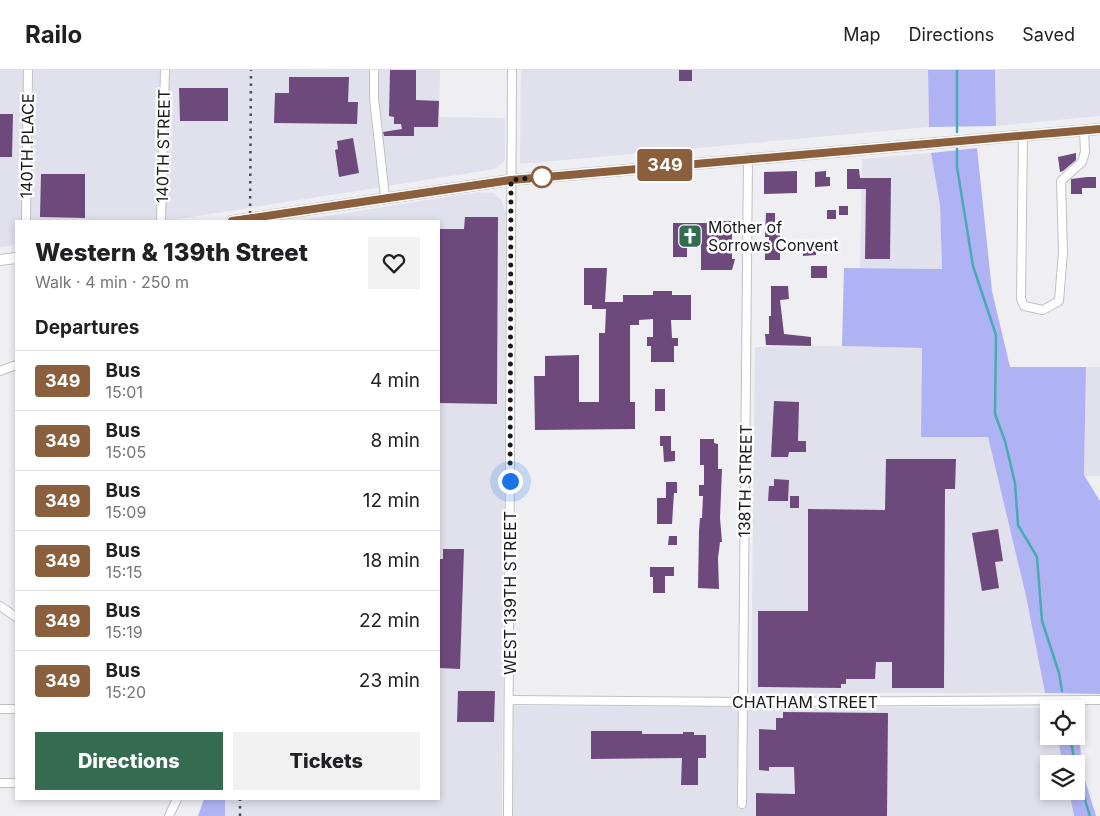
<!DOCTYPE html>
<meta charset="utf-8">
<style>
body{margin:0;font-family:Inter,sans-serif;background:#f2f2f2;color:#202124;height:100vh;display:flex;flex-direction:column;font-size:19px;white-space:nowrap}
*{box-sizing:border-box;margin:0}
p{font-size:16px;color:#757577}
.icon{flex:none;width:28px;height:28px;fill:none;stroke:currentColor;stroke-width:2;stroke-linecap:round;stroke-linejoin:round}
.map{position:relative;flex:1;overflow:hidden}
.side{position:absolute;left:15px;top:150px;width:425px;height:580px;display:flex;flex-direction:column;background:#fff;border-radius:0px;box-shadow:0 2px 8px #0003}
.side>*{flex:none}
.badge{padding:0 10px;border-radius:4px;font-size:18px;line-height:32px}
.tools{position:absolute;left:1040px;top:630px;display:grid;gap:10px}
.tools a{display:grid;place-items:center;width:45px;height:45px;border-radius:0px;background:#fff;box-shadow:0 2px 8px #0003;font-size:25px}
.you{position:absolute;width:25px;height:25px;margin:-12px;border:4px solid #fff;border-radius:50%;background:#1a73e8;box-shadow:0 0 0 8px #1a73e833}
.map>.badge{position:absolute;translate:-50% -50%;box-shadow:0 0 0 2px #fff}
h2{padding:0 20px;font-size:19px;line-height:45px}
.round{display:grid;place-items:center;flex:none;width:52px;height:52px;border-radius:0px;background:#f2f2f2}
.overview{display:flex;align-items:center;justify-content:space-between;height:85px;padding:0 20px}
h1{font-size:24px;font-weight:800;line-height:38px}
.cta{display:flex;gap:10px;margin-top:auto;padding:10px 20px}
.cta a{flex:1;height:58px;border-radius:0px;background:#346b51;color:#fff;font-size:20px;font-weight:800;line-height:58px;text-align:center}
.cta a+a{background:#f2f2f2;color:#202124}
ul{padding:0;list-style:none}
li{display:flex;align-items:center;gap:15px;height:60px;padding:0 20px;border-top:1px solid #e0e0e0}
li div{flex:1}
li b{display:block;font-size:19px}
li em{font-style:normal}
li .badge{min-width:55px;font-weight:700;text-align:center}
header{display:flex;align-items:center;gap:30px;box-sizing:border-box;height:70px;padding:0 25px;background:#fff;border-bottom:1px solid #e0e0e0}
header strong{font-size:24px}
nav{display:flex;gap:28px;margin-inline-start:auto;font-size:18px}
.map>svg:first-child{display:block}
</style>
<header>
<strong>Railo</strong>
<nav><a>Map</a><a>Directions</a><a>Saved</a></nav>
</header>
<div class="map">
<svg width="1100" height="746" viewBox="0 0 1100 746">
<rect width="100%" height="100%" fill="#eeeef3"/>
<g fill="#e0e1ed">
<path d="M0 0H440L439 47 505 48V90L495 99 165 151H16V175L0 177Z"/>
<path d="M521 0H928L929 57 520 94Z"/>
<path d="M995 0H1100V46L996 56Z"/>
<path d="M931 83 940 135 942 199 860 198 862 89Z"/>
<path d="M478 122 493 123 501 130 506 142 502 746H225V729H439V151H296Z"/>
<path d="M842 276 922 278 921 367 988 366 1026 526 1045 623H751L755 277Z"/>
<path d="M1086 297H1100V406H1084Z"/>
<path d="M514 636 1051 638 1049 639V666H1057L1063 694H1049V721H1069L1074 746H513Z"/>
</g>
<g fill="#b0b3f3">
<path d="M928 0H995L996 56 929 57Z"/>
<path d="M977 78 992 221 1010 297H1086L1084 405 1100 431V624L1045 623 1026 526 988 367H921L922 278 842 276 844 198 942 199 940 135 931 83Z"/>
<path d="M1051 638H1076L1083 704 1096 746H1074L1069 721H1076V694H1063L1057 666H1076V639Z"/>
<path d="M204 729H225V746H198Z"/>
</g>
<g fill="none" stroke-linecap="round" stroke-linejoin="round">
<g stroke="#48aab2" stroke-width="2.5">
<path d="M957 62V0"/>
<path d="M957 79V97L973 196 996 265 995 344 1005 371 1015 413 1018 455 1037 487 1042 551 1059 603 1062 621"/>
<path d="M1065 637V639"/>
<path d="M1070 666 1075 694"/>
<path d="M1076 701 1090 746"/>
</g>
</g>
<g fill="#6e497b">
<path d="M390 0H416V30L439 31 438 57H414V66H384L383 62 402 59 401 54H394V47L389 46Z"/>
<rect x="679" y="0" width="13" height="11"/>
<path d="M289 7H349L348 32H358L357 54 274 53 275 23H289Z"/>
<path d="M179 18H228V51H180Z"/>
<path d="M0 44H13L12 87H0Z"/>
<path d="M353 68 359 103 339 107 335 80 338 79 337 71Z"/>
<path d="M1076 83V90L1063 101 1060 102 1058 87Z"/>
<path d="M847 99H859L860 108H891L890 189H865L866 119H847Z"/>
<path d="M797 101V123L764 124V102Z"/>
<path d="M826 101V107H830V116L815 117V102Z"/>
<path d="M41 104H85V148L40 147Z"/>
<path d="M1087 107H1096V118H1082V124H1071V109Z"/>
<rect x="839" y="136" width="9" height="9"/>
<rect x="827" y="140" width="9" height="9"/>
<path d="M766 143H775V153H780V190H765V181H769V167H765Z"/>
<path d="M465 147H498L497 334 439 333V159H464Z"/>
<path d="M713 151H732V189H735L732 200H701V174H687V187H673V153H713Z"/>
<path d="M816 171V185L803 186V172Z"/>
<rect x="811" y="196" width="16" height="12"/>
<path d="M584 198H607L605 232H623V225H653V221H672V225H691V250H671L672 268H678V276H674V292H651V276H647V267H653V249L639 250V255H630V332H635V359L535 360 534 306H545V286L579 285V332H599V263H605L606 239H592V235H584Z"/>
<path d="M771 216H788L789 229 780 230 784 264 811 267V276L766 275 765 264H769V246H771Z"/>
<rect x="655" y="319" width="10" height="22"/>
<path d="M774 331 799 332 798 371H806V382H789L788 387H771Z"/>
<path d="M660 366H671V381H675V391L664 392 663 376H660Z"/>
<path d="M700 369H714V373L718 374V399H722L720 448 722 472H720L718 488 719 519 698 518 699 461 700 448H702L703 426H699V415H704V395H700Z"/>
<path d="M886 389H956L955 419H945L944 618H892V592H876L875 609H846V614H841V618L758 617V541H808V439L885 440Z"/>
<path d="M774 409 789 410 788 431H768L769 416H774Z"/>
<path d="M666 412H677V423H674L672 454H657V428H666Z"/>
<rect x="790" y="426" width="9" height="12"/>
<path d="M998 459 1003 491 995 492 999 518 982 521 972 463Z"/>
<path d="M669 466H677V475H668Z"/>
<path d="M443 479H464L460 599 439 598V489H443Z"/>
<path d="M650 497H674V506H665V523H653V507H650Z"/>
<path d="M458 621H495L494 652H457Z"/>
<path d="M783 642 888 643 887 746H756V723L795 724 794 697H769V701L759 700V659L776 660V648H783Z"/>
<path d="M591 661H642V664H683V662H694V665H706V688H698V715H681L682 688 591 689Z"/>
</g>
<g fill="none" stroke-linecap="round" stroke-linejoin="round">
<g stroke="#c0c0c5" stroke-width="10">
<g id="street">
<path d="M374 0V28L385 127"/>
<path d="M1023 65 1021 229 1024 236 1043 240 1059 231 1063 182 1061 111 1082 92 1085 82 1084 60"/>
<path d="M26 151 28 0"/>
<path d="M161 151 165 0"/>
<path d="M0 301 16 295"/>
<path d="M0 536 16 547"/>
<path d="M510 630 743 632 1100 630"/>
<path d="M0 639H16"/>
<path d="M0 713H16"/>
<path d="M742 734 748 88"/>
<path d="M169 746 177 729"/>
<path d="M508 746 512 0"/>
</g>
</g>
<g stroke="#c0c0c5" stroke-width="12">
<g id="secondary">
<path d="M232 151 511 110 1100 59"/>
<path d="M0 190 16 188"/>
</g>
</g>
<use href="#street" stroke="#fff" stroke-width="8"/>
<use href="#secondary" stroke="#fff" stroke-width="10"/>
<g stroke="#4a4a4c" stroke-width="2.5" stroke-dasharray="2.5 5" stroke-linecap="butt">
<path d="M250 151 251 0"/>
<path d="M240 746V729"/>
</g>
</g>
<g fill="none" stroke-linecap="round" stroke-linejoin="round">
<g stroke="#fff" stroke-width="11">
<path id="line" d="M232 151 511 110 1100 59"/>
</g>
<use href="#line" stroke="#8b5e3c" stroke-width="8"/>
<path stroke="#19191a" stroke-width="5" stroke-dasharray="0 9" d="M510 411 511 110 549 106 542 107"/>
</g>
<defs>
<g id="church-square" transform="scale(1.25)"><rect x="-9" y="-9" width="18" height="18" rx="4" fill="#346b51" stroke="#fcfcff"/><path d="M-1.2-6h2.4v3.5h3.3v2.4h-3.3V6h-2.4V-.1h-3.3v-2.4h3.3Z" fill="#fff"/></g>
</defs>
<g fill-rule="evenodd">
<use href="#church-square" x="690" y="166"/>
</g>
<circle fill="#fff" stroke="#8b5e3c" stroke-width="2.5" cx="542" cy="107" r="10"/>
<g text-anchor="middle" stroke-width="5" stroke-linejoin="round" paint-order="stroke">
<g font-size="16" fill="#19191a" stroke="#fcfcff">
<text transform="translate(27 76) rotate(-89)" y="6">140TH PLACE</text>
<text transform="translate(163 76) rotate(-89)" y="6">140TH STREET</text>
<text transform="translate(745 411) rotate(-89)" y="6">138TH STREET</text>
<text transform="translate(510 523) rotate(-90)" y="6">WEST 139TH STREET</text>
<text x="805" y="638">CHATHAM STREET</text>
</g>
<g font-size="16" fill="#19191a" stroke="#fcfcff" text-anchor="start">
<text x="708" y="163">Mother of<tspan x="708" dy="18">Sorrows Convent</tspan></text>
</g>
</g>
</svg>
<div class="tools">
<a><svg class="icon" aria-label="locate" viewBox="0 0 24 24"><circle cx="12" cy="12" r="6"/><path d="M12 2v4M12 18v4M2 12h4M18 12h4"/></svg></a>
<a><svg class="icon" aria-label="layers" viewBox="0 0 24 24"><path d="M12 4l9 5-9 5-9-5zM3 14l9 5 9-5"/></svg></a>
</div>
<div class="you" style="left:510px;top:411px"></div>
<b class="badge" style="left:665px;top:95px;background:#8b5e3c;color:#fff">349</b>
<section class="side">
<div class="overview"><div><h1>Western &amp; 139th Street</h1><p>Walk · 4 min · 250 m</p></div><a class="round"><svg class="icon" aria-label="heart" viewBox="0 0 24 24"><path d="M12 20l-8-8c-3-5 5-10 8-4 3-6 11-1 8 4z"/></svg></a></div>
<h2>Departures</h2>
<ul>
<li><span class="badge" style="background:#8b5e3c;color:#fff">349</span><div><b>Bus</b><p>15:01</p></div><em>4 min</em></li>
<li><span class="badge" style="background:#8b5e3c;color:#fff">349</span><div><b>Bus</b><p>15:05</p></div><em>8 min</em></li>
<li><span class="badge" style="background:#8b5e3c;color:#fff">349</span><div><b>Bus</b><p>15:09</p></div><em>12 min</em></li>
<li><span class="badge" style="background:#8b5e3c;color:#fff">349</span><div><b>Bus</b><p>15:15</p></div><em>18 min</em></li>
<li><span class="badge" style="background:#8b5e3c;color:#fff">349</span><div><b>Bus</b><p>15:19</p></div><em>22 min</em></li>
<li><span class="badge" style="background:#8b5e3c;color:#fff">349</span><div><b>Bus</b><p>15:20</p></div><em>23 min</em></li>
</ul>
<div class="cta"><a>Directions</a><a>Tickets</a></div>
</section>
</div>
